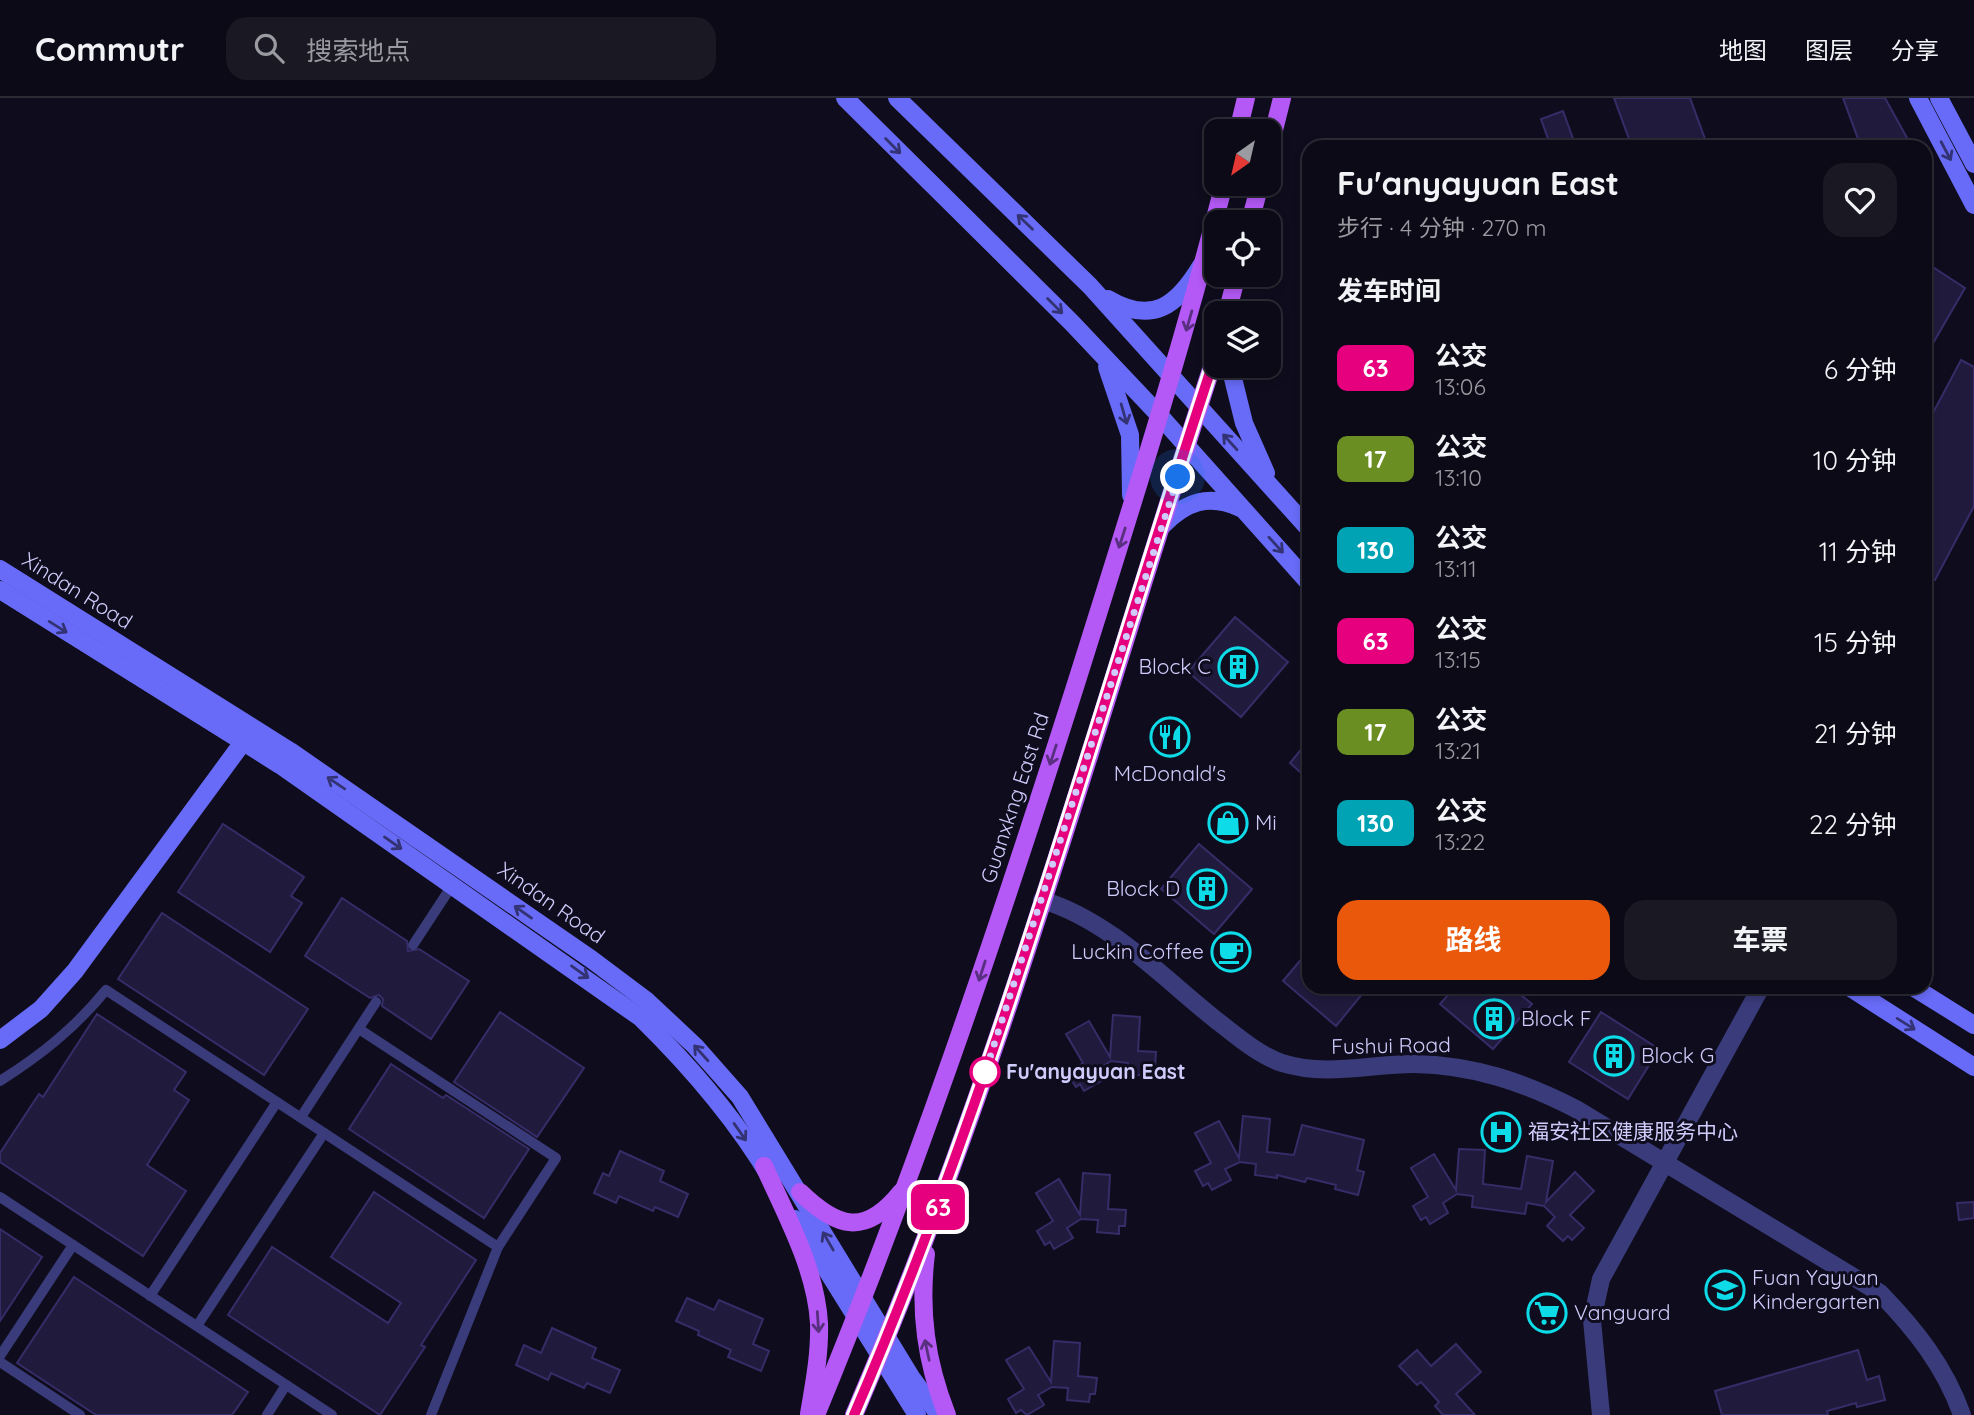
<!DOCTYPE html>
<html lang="zh">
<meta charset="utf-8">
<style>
body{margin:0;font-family:Quicksand,"Noto Sans SC",sans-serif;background:#191823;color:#f1f3f6;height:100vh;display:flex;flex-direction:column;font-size:26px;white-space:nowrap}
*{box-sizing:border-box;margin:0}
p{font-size:23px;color:#9a9aa1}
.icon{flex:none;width:38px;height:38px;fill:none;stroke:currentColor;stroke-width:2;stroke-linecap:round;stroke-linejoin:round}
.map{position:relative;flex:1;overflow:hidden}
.side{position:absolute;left:1302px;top:42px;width:630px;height:854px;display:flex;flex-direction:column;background:#0b0a16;border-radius:21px;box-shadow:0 4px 10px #0003,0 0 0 2px #2b2b35}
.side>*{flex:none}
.badge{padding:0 14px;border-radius:10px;font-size:24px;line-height:46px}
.needle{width:46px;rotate:214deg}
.tools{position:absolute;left:1204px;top:21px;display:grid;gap:14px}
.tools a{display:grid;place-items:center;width:77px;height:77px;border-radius:14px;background:#0b0a16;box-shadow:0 4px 10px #0003,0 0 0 2px #2b2b35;font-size:35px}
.you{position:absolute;width:35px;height:35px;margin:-18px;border:5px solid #fff;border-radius:50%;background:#1a73e8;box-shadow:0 0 0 10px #1a73e833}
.map>.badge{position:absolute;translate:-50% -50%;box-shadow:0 0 0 4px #fff}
h2{padding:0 35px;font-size:26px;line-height:63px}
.round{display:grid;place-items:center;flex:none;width:74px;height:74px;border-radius:21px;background:#191823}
.overview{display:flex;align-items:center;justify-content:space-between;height:119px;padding:0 35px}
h1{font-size:33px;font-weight:700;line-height:52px}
.action{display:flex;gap:14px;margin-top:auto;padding:14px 35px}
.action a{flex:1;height:80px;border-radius:21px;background:#ea580c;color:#fff;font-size:28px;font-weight:700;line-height:80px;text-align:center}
.action a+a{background:#191823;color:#f1f3f6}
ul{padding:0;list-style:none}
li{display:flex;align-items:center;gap:21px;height:91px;padding:0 35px}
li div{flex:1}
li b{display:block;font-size:26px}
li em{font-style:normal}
li .badge{min-width:77px;font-weight:700;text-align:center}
header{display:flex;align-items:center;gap:42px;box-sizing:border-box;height:98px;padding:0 35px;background:#0b0a16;border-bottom:2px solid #2b2b35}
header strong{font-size:33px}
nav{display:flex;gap:38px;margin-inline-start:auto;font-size:24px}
.search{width:490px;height:63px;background:#191823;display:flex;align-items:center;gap:18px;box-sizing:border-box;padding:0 24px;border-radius:21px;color:#9a9aa1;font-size:26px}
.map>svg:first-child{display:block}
</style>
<header>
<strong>Commutr</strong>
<div class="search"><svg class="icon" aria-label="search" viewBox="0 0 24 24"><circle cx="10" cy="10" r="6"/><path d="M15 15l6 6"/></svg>搜索地点</div>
<nav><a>地图</a><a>图层</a><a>分享</a></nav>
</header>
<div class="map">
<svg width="1974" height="1317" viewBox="0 0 1974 1317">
<rect width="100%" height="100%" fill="#0f0d1d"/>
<g fill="#201a3d" stroke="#362d68" stroke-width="2">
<path d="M1614 0H1690L1708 49H1632Z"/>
<path d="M1843 0H1885L1912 49H1861Z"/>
<path d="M1563 13 1576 49H1551L1541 21Z"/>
<path d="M1925 164 1965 190 1925 259Z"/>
<path d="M1961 262 1974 269V408L1935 482 1925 477V330Z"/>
<path d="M1235 519 1288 564 1241 619 1188 574Z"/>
<path d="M1309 642V682L1290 665Z"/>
<path d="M223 726 304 779 291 798 302 805 270 854 178 794Z"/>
<path d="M1199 746 1252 791 1214 836 1161 791Z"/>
<path d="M342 800 407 843 408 853 419 851 469 883 431 941 382 908 383 901 379 897 370 900 305 858Z"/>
<path d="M162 815 308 911 264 977 118 881Z"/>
<path d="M1309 852V889H1368L1336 928 1283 883Z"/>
<path d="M1455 889H1511L1532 906 1493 951 1440 906Z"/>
<path d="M500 914 584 970 537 1039 454 984Z"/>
<path d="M1601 914 1659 951 1628 1001 1569 964Z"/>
<path d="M97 916 186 974 174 992 189 1002 147 1067 186 1093 143 1158 0 1064V1055L39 996 43 999Z"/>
<path d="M1113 917 1140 919 1138 953 1156 954 1155 970H1149V978L1127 976 1128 965 1111 963 1097 972 1103 982 1084 993 1080 986 1076 989 1067 975 1083 965 1066 936 1089 923 1110 959Z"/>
<path d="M391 966 443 1000 446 997 529 1051 484 1120 349 1031Z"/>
<path d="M1243 1018 1270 1021 1267 1054 1294 1057 1302 1027 1364 1042 1357 1072 1364 1074 1358 1097 1335 1091 1336 1087 1307 1080 1305 1084 1277 1077V1080L1255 1077 1256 1066 1240 1064 1225 1071 1231 1082 1212 1092 1208 1085 1203 1088 1195 1073 1211 1065 1195 1035 1219 1023 1239 1060Z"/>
<path d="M1459 1051 1485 1052 1483 1086 1521 1091 1527 1058 1553 1063 1546 1104 1575 1074 1594 1093 1570 1117 1584 1130 1572 1142 1568 1138 1563 1143 1547 1128 1555 1119 1544 1108 1527 1105 1525 1116 1472 1109 1473 1098 1457 1096 1443 1105 1448 1115 1430 1126 1426 1119 1421 1122 1413 1108 1428 1099 1411 1070 1434 1056 1456 1092Z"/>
<path d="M620 1053 664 1073 660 1083 688 1096 678 1119 655 1109 653 1113 619 1098 616 1105 594 1095 603 1075 609 1078Z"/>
<path d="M1083 1075 1110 1077 1108 1111 1126 1112 1125 1128H1119V1136L1097 1134 1098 1122 1081 1121 1067 1130 1073 1140 1054 1151 1050 1144 1045 1147 1037 1133 1053 1123 1036 1095 1059 1081 1080 1117Z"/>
<path d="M374 1094 476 1162 421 1247 425 1249 380 1317 228 1217 272 1149 388 1225 401 1205 331 1159Z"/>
<path d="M1974 1104V1120L1959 1122 1957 1105Z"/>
<path d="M0 1131 42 1159 0 1223Z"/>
<path d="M74 1179 248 1294 232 1317H96L17 1265Z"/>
<path d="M687 1200 714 1212 719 1202 763 1221 753 1246 769 1253 761 1273 728 1259 731 1252 698 1237 699 1233 676 1223Z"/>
<path d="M552 1230 596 1250 592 1260 620 1272 610 1295 587 1285 584 1290 551 1275 548 1282 516 1267 524 1247 541 1255Z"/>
<path d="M1054 1243 1080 1245 1078 1278 1097 1280 1095 1296H1090L1089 1304 1067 1302 1068 1290 1052 1289 1038 1297 1044 1307 1027 1317 1021 1312 1016 1315 1008 1301 1024 1291 1006 1262 1029 1249 1051 1284Z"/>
<path d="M1456 1246 1481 1274 1456 1296 1475 1317H1443L1435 1308 1439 1304 1421 1284 1417 1287 1399 1268 1417 1252 1431 1268Z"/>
<path d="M1858 1252 1867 1282 1879 1278 1885 1302 1857 1309 1856 1305 1827 1313 1828 1317H1722L1715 1293Z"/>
</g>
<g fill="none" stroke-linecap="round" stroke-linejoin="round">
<g stroke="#3a3b7a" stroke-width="10">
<path d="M413 847 453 786"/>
<path d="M359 931 556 1060 498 1149"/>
<path d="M0 983C41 957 75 930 106 892L498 1149 431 1317"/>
<path d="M301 1019 376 904"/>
<path d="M0 1099 332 1317"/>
<path d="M150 1198 277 1004"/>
<path d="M197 1228 324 1035"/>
<path d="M0 1258 73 1147"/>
<path d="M0 1264 80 1317"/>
<path d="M267 1317 286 1287"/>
</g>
<g stroke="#3a3b7a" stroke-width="18">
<path d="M1042 802C1109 822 1162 879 1216 922 1236 937 1258 957 1282 965 1327 979 1369 966 1414 966 1473 967 1524 984 1576 1011L1880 1195C1916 1232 1945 1269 1962 1317"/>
<path d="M1601 1317 1592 1222 1601 1181 1761 889"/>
</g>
<g stroke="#686bf7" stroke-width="18">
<path d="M845 0 1072 225 1160 318 1309 485"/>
<path d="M897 0 1090 188 1309 431"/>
<path d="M1918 0 1974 107"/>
<path d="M1939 0 1974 66"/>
<path d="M1108 201C1152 227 1177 208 1201 168"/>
<path d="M1230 268 1244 325 1266 375"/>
<path d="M1107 269 1130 337 1131 397"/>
<path d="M1162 428C1185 404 1209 395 1240 410"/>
<path d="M0 471 290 653 591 861 647 903 695 948 740 999 911 1279 939 1317"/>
<path d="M0 492 280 667 641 920C691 969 736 1021 772 1082"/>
<path d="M1849 889 1974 969"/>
<path d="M1913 889 1974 927"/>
<path d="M0 942 41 911 75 873 249 636"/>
<path d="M795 1121 917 1317"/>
</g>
<g stroke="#b459f6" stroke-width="18">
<path d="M1238 33 1246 0"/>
<path d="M1269 52 1282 0"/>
<path d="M1250 124 1260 86"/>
<path d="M1227 215 1237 177"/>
<path d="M764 1068C786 1117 816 1171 819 1225 820 1256 814 1286 809 1316"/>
<path d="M800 1094C837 1130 865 1139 901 1094"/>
<path d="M926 1156C919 1213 926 1264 947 1317"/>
<path d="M816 1317C914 1079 996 837 1074 592 1127 424 1180 257 1224 86"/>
<path d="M854 1317C1002 973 1100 611 1216 256"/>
</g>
</g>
<defs><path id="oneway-shaft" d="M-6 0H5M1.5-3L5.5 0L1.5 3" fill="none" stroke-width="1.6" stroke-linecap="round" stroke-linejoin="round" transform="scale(1.75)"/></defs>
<g stroke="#333374">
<use href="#oneway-shaft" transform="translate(893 48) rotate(45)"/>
<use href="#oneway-shaft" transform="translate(1946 53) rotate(62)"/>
<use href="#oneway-shaft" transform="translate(1025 124) rotate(-136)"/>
<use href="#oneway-shaft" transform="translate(1055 208) rotate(45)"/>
<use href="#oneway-shaft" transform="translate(1124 316) rotate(74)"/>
<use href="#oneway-shaft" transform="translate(1230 344) rotate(-132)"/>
<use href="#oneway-shaft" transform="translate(1276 447) rotate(48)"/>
<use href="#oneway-shaft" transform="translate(58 529) rotate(32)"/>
<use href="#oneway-shaft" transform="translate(336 685) rotate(-146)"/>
<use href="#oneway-shaft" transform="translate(393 745) rotate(35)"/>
<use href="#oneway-shaft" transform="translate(523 814) rotate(-145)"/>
<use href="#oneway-shaft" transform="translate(580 874) rotate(35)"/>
<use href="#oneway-shaft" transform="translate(1906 926) rotate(32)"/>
<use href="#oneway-shaft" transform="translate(701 955) rotate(-132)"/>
<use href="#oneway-shaft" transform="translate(740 1034) rotate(55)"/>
<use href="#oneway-shaft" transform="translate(828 1143) rotate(-120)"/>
</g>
<g stroke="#592f7f">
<use href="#oneway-shaft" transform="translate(1189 223) rotate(106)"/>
<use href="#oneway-shaft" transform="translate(1122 440) rotate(108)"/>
<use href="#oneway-shaft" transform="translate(1053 657) rotate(108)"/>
<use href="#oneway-shaft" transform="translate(982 873) rotate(108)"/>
<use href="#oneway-shaft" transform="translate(818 1224) rotate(86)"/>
<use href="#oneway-shaft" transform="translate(927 1252) rotate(-102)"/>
</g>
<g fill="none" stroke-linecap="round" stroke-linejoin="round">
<g stroke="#fff" stroke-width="16">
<path id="line" d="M854 1317C1002 973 1098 611 1216 256"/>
</g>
<use href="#line" stroke="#e6007e" stroke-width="10"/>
<path stroke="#cfccfc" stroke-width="7" stroke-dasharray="0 12.6" d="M985 974 982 984 1178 379"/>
</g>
<defs>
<g id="building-ring" transform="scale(2.0125)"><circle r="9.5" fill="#0f0d1d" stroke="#0ddbe7" stroke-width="1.5"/><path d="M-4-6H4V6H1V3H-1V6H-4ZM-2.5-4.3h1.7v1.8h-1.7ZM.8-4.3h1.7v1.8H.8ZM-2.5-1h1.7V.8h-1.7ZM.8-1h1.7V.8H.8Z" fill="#0ddbe7"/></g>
<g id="restaurant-ring" transform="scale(2.0125)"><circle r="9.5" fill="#0f0d1d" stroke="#0ddbe7" stroke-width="1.5"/><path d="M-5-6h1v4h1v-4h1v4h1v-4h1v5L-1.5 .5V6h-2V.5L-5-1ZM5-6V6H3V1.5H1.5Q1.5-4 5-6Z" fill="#0ddbe7"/></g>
<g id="shop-ring" transform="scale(2.0125)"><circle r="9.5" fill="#0f0d1d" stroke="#0ddbe7" stroke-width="1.5"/><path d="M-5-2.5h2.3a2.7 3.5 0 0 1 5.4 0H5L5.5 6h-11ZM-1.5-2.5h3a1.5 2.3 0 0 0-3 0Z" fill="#0ddbe7"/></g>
<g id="cafe-ring" transform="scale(2.0125)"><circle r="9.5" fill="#0f0d1d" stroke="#0ddbe7" stroke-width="1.5"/><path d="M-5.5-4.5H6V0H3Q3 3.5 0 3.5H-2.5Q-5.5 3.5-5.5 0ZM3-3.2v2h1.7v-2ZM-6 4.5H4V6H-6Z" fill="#0ddbe7"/></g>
<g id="hospital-ring" transform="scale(2.0125)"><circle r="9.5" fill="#0f0d1d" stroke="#0ddbe7" stroke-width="1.5"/><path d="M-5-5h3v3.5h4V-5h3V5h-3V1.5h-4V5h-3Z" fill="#0ddbe7"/></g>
<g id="school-ring" transform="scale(2.0125)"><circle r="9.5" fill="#0f0d1d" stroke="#0ddbe7" stroke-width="1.5"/><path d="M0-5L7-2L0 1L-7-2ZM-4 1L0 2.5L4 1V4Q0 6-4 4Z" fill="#0ddbe7"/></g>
<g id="supermarket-ring" transform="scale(2.0125)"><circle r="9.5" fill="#0f0d1d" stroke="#0ddbe7" stroke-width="1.5"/><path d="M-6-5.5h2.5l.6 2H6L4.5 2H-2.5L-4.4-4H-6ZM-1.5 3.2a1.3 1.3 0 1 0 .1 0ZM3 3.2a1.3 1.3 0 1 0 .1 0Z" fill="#0ddbe7"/></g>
</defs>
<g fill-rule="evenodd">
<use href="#building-ring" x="1238" y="569"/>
<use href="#restaurant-ring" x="1170" y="639"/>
<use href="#shop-ring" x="1228" y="725"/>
<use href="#building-ring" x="1207" y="791"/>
<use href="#cafe-ring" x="1231" y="854"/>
<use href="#building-ring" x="1494" y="921"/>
<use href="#building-ring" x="1614" y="958"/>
<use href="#hospital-ring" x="1501" y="1034"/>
<use href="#school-ring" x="1725" y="1192"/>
<use href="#supermarket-ring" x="1547" y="1215"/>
</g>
<circle fill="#fff" stroke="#e6007e" stroke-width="3.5" cx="985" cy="974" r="14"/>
<g text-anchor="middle" stroke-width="6" stroke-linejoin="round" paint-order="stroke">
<g font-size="21" fill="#cfccfc" stroke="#0f0d1d">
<text transform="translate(77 493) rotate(32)" y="7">Xindan Road</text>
<text transform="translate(1015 700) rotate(-72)" y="7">Guanxkng East Rd</text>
<text transform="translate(551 805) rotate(35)" y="7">Xindan Road</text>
<text transform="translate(1391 948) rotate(-1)" y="7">Fushui Road</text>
</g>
<g font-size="21" fill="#cfccfc" stroke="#0f0d1d" text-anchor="start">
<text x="1211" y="576" text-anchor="end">Block C</text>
<text x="1170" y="683" text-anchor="middle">McDonald's</text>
<text x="1255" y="732">Mi</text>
<text x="1180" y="798" text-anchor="end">Block D</text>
<text x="1204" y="861" text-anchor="end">Luckin Coffee</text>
<text x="1521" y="928">Block F</text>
<text x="1641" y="965">Block G</text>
<text x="1528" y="1041">福安社区健康服务中心</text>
<text x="1752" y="1187">Fuan Yayuan<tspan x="1752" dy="24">Kindergarten</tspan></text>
<text x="1574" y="1222">Vanguard</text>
</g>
<g font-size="21" font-weight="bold" fill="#cfccfc" stroke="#0f0d1d" text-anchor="start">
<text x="1006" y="981">Fu'anyayuan East</text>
</g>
</g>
</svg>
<div class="tools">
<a><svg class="needle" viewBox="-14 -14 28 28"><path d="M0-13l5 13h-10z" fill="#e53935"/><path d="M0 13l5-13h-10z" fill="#9a9aa1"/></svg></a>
<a><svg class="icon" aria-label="locate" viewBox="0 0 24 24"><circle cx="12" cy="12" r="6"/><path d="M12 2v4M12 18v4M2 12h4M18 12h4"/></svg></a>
<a><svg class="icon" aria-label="layers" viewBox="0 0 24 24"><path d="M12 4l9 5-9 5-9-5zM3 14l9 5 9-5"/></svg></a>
</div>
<div class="you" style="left:1178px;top:379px"></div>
<b class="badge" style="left:938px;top:1109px;background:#e6007e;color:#fff">63</b>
<section class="side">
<div class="overview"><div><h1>Fu'anyayuan East</h1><p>步行 · 4 分钟 · 270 m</p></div><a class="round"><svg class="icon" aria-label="heart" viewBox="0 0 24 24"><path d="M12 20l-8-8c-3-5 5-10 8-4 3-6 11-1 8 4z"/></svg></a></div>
<h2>发车时间</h2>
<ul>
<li><span class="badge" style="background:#e6007e;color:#fff">63</span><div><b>公交</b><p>13:06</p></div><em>6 分钟</em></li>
<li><span class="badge" style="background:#6b8e23;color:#fff">17</span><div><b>公交</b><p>13:10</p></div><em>10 分钟</em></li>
<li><span class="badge" style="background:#00a3b4;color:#fff">130</span><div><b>公交</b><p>13:11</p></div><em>11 分钟</em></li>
<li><span class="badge" style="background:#e6007e;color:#fff">63</span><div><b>公交</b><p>13:15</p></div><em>15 分钟</em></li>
<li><span class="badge" style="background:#6b8e23;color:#fff">17</span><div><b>公交</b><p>13:21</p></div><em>21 分钟</em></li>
<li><span class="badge" style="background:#00a3b4;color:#fff">130</span><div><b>公交</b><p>13:22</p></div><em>22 分钟</em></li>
</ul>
<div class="action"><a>路线</a><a>车票</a></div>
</section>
</div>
